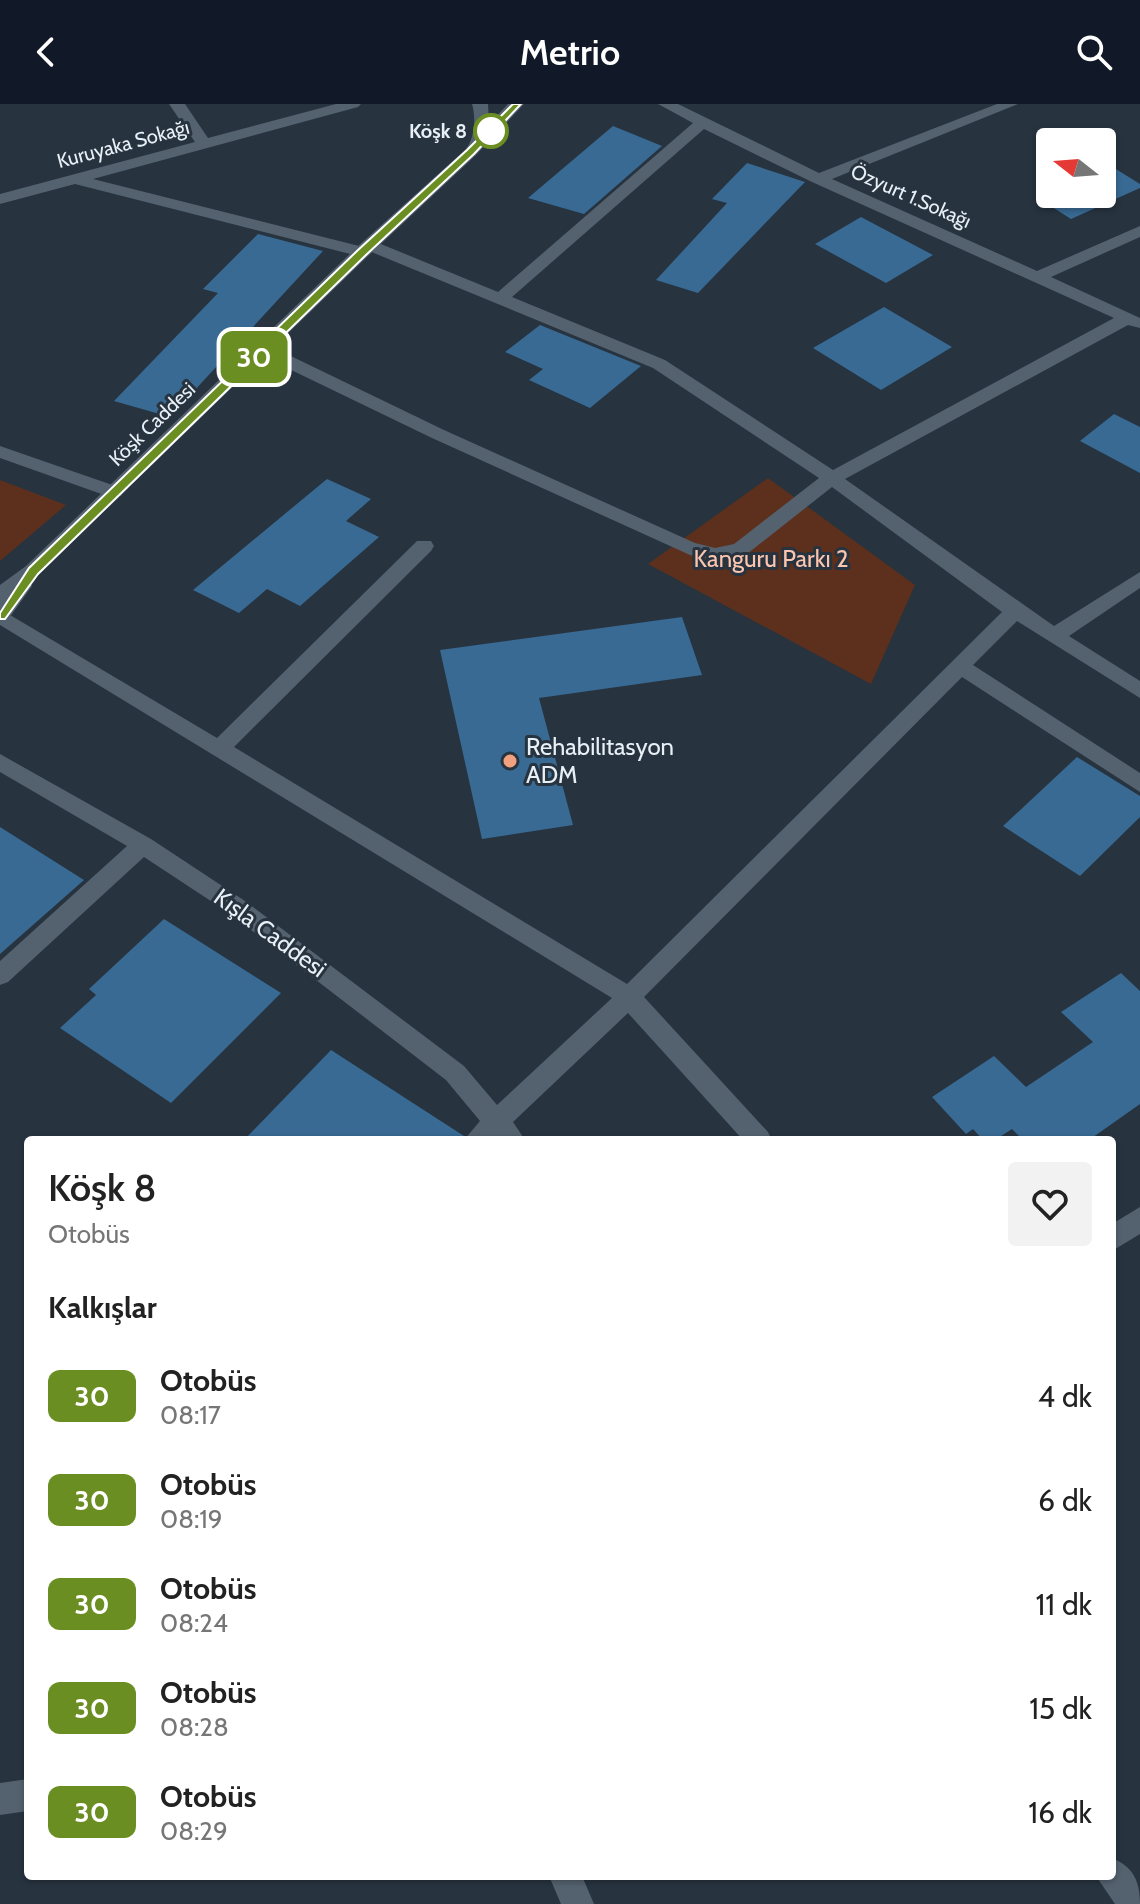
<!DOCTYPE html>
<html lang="tr">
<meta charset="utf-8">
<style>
body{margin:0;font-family:Cabin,sans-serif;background:#f2f2f2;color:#222;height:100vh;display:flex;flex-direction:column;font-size:30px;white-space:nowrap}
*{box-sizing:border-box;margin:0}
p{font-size:26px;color:#767676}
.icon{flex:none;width:44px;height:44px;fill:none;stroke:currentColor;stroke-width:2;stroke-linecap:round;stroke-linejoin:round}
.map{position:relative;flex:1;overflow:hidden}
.side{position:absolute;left:24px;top:1032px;width:1092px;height:744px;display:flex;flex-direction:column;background:#fff;border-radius:8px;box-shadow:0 2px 6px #0004}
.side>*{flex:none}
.badge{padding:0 16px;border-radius:12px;font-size:28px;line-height:52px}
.needle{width:52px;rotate:287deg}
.fabs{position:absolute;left:1036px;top:24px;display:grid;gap:16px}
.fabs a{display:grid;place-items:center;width:80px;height:80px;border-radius:8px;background:#fff;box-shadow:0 2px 6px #0004;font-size:40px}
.map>.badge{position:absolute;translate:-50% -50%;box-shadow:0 0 0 4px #fff}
h2{padding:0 24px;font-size:30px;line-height:72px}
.round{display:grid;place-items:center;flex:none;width:84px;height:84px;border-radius:8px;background:#f2f2f2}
.head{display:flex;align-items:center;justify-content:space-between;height:136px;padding:0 24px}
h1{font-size:38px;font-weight:600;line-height:60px}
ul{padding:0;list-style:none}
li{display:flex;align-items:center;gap:24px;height:104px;padding:0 24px}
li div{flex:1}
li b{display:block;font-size:30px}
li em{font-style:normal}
li .badge{min-width:88px;font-weight:700;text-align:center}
header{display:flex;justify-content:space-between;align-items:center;height:104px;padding:0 24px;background:#111827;color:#fff;font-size:36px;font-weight:600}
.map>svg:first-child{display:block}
</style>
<header><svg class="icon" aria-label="back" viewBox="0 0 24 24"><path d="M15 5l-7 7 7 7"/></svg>Metrio<svg class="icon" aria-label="search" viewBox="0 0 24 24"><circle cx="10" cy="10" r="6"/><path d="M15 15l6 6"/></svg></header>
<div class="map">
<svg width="1140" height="1800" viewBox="0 0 1140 1800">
<rect width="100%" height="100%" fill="#27333f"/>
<g fill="#5c301c">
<path d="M768 374 915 481 871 580 648 460Z"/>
<path d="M0 376 66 401 0 457Z"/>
</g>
<g fill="#386a93">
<path d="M613 22 662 42 584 110 528 94Z"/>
<path d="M747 59 805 78 698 189 656 176 727 99 712 95Z"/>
<path d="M1111 62 1140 80V84L1071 115 1038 94 1050 89 1102 90V66Z"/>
<path d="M861 113 933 151 886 179 815 140Z"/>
<path d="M258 130 323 147 170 313 114 297 218 189 203 185Z"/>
<path d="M884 203 952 243 881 286 813 244Z"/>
<path d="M540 221 641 262 590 304 529 276 543 265 505 248Z"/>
<path d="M1114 310 1140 323V369L1080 337Z"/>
<path d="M327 375 371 395 346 417 379 433 300 502 267 485 239 509 193 486Z"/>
<path d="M682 513 702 571 539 594 573 721 482 735 440 546Z"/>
<path d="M1077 653 1140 692V713L1080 772 1003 722Z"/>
<path d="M0 723 84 776 0 850Z"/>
<path d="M164 815 281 889 171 999 60 924 96 891 89 885Z"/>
<path d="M1121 869 1140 887V1000L1089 1036H1023L1012 1025 995 1036H983L973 1025 966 1030 932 993 994 952 1026 983 1093 938 1061 908Z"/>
<path d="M331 946 464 1032 461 1036H244Z"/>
</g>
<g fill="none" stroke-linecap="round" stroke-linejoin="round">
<g fill="#54626f" fill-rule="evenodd">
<path d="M169 0H185L208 34 336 0H361L358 3 93 75 363 143 364 138H376L498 188 693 19 658 0H678L819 69 997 0H1018L832 75 1037 167 1140 122V133L1051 173 1140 214V224L1128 221 845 375 1054 522 1140 468V484L1069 532 1140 577V594L1017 517 973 561 1140 669V688L962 573 644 893 768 1028 772 1036H743L628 909 513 1018 525 1036H464L480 1017 446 976 229 809 144 753 8 878 0 881V857L127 742 0 668V650L151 735 245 797 464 962 497 1001 612 894 0 521V505L217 634 417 437H431L434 442 431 447 234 643 627 880 1002 508 832 383 747 450 715 456 690 451 432 334 256 249 253 245 256 241H268L444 326 695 439 715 444 734 440 819 374 653 264 369 147 368 152 362 153 75 80 0 100V90L195 38ZM704 25 812 78 1114 214 833 366 665 256 512 193Z"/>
<path d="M0 342 121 384 123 388 121 392H107L0 354Z"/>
<path d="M1140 1103V1130L1112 1147V1120Z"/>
<path d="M28 1675V1707L0 1711V1679Z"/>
<path d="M1112 1754C1134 1763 1140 1778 1140 1800H1115L1096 1772H1112Z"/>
<path d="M549 1772H582L594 1800H561Z"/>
</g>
<path fill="#54626f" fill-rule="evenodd" d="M472 0H488L489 20 508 0H524L476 51 368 152 30 479 32 482 7 517 0 519V481L26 462 356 144 466 45C475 34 476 13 472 0Z"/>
</g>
<path fill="#6b8e23" stroke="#fff" stroke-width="2" d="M513 0H521L474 50 366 151 38 470 5 515H0V509L29 464 358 146 467 46Z"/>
<circle fill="#fff" stroke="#6b8e23" stroke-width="4" cx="491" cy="27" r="16"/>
<circle fill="#f2a17e" stroke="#27333f" stroke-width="3" cx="510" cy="657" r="8"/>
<g text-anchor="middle" stroke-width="6" stroke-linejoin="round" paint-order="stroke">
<g font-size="20" font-weight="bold" fill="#e8f0f7" stroke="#27333f" text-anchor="end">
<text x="467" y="34">Köşk 8</text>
</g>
<g font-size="20" fill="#e8f0f7" stroke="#27333f">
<text transform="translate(123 40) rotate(-15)" y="7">Kuruyaka Sokağı</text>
<text transform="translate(911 92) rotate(24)" y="7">Özyurt 1.Sokağı</text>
<text transform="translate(152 320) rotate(-44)" y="7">Köşk Caddesi</text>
</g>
<g font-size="24" fill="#fbc5af" stroke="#27333f">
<text x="771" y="463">Kanguru Parkı 2</text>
</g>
<g font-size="24" fill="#e8f0f7" stroke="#27333f" text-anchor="start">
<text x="526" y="651">Rehabilitasyon<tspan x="526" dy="28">ADM</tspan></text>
</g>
<g font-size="24" fill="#e8f0f7" stroke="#27333f">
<text transform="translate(270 829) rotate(36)" y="8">Kışla Caddesi</text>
</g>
</g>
</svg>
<div class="fabs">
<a><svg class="needle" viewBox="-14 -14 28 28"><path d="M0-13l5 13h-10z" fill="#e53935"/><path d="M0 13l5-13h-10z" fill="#767676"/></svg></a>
</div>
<b class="badge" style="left:254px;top:253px;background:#6b8e23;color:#fff">30</b>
<section class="side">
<div class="head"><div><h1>Köşk 8</h1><p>Otobüs</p></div><a class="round"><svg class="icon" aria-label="heart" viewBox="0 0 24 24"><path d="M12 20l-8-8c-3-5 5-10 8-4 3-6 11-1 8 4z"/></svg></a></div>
<h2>Kalkışlar</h2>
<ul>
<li><span class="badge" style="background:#6b8e23;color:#fff">30</span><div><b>Otobüs</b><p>08:17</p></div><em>4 dk</em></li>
<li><span class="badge" style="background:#6b8e23;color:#fff">30</span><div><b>Otobüs</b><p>08:19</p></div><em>6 dk</em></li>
<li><span class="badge" style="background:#6b8e23;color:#fff">30</span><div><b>Otobüs</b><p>08:24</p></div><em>11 dk</em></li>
<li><span class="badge" style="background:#6b8e23;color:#fff">30</span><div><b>Otobüs</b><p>08:28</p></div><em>15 dk</em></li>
<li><span class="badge" style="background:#6b8e23;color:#fff">30</span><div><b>Otobüs</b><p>08:29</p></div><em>16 dk</em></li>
</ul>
</section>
</div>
